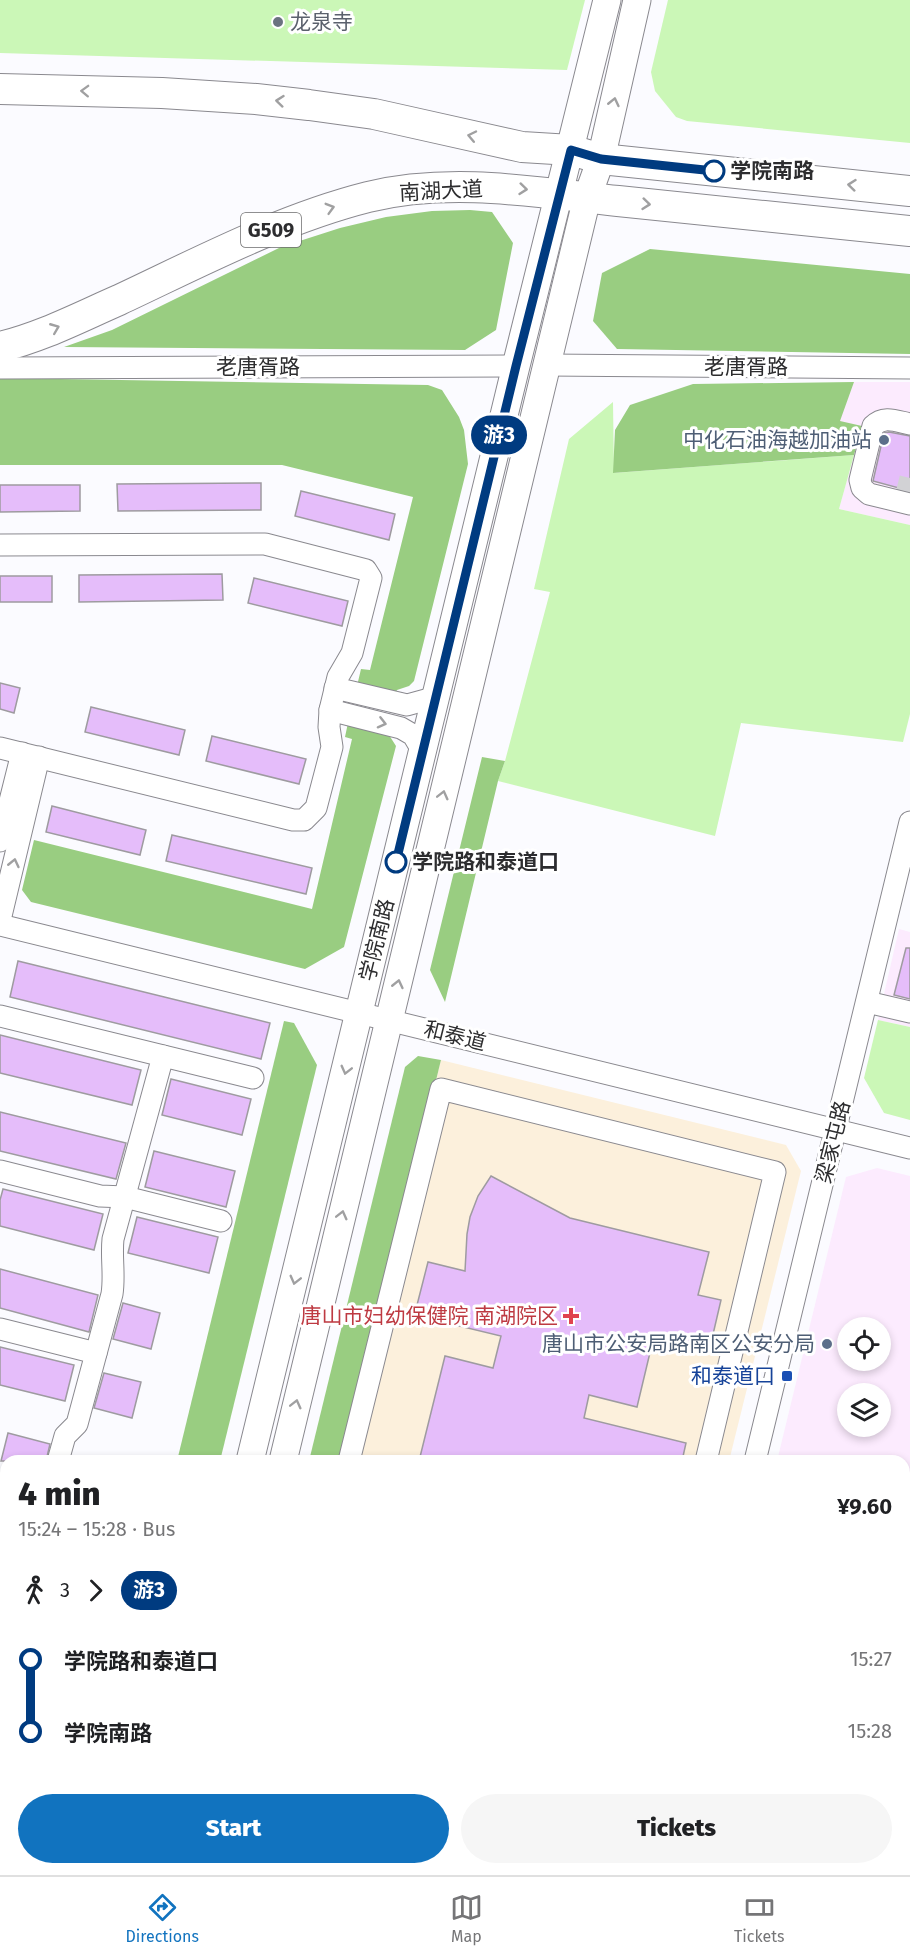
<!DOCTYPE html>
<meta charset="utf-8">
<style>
body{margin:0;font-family:"Fira Sans","Noto Sans SC",sans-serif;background:#f6f6f6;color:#202124;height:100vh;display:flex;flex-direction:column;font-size:22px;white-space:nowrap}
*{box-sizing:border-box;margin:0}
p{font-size:20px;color:#757577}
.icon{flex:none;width:33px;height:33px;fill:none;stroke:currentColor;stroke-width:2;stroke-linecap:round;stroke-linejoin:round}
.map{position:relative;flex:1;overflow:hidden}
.drawer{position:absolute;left:0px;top:1455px;width:910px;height:420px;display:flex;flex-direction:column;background:#fff;border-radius:18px 18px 0 0;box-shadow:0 3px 9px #0003}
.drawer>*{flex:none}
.badge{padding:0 12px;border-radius:20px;font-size:21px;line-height:39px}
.tools{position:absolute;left:837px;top:1317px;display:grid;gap:12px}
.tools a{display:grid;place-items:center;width:54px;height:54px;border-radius:50%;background:#fff;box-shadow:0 3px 9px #0003;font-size:30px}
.map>.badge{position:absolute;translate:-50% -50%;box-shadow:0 0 0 3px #fff}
.legs{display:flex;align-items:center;gap:9px;height:66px;padding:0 18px;font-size:20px}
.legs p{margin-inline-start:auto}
.headline{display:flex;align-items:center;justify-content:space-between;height:102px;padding:0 18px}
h1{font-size:33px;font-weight:800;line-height:45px}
.primary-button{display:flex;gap:12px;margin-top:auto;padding:12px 18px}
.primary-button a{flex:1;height:69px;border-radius:36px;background:#1173bf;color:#fff;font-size:24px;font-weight:800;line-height:69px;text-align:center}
.primary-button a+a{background:#f6f6f6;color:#202124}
ul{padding:0 18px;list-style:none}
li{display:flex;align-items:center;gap:21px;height:72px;font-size:22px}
li i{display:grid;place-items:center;width:9px;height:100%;margin:0 8px;background:currentColor}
li i::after{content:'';width:15px;height:15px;margin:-8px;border:4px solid;border-radius:50%;background:#fff}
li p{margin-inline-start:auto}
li:first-child i{background:linear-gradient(#0000 50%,currentColor 0)}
li:last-child i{background:linear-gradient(currentColor 50%,#0000 0)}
.menu{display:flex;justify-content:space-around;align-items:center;height:84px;border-top:2px solid #e0e0e0;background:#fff;font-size:16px;color:#757577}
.menu a{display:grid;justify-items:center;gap:3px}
.menu .selected{color:#1173bf}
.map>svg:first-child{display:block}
</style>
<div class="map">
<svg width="910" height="1875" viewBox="0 0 910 1875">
<rect width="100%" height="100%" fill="#fbfbff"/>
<g fill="#fcebfe" fill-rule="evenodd">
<path d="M854 382H910V525L839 509 862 426 839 422Z"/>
<path d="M899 929 910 932V1027L878 1020Z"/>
<path d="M877 1168 910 1176V1517L905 1516 904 1461H777L846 1177ZM848 1328H880V1360H848ZM848 1394H880V1426H848Z"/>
</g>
<path fill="#fcf0dc" d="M441 1060 786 1145 801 1171 729 1461H342Z"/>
<g fill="#cbf7b7">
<path d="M0 0H585L567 70 0 53Z"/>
<path d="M668 0H910V143L687 121 676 117 655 91 651 72Z"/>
<path d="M613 402 614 473 854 455 839 509 910 525V714L903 742 741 723 715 836 498 781 505 761 550 592 534 589 569 439Z"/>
<path d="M878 1020 910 1027V1120L884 1113 864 1078Z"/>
</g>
<g fill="#99cd81">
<path d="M470 210 492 212 513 243 496 330 465 350 64 347 112 330 281 247 340 228 386 217 432 211Z"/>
<path d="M650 249 910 274V354L617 349 593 321 602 273Z"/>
<path d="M0 378 428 385 442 390 459 417 464 430 468 464 414 681 409 686 397 690 395 694 357 686 361 669 370 670 413 497 282 465H0Z"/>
<path d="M854 382 840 421 862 426 854 455 613 473 615 430 630 405 693 384Z"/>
<path d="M349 718 389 735 396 746 344 947 305 969 31 902 22 890 34 840 312 909 352 739 345 737Z"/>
<path d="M482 757 505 761 498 781 445 1002 430 970Z"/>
<path d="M284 1021 294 1023 317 1065 220 1461H177Z"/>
<path d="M418 1056 441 1060 342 1461H309L405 1067Z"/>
</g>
<g fill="#e5bdfa" stroke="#9e9ba0" stroke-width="1.5">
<path d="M889 432 910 436V491L873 481 884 433Z"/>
<path d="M261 483V510L118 511 117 484Z"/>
<path d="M0 485H80V511L0 512Z"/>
<path d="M301 491 395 514 389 540 295 516Z"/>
<path d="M222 574 223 600 79 602V575Z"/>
<rect x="0" y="576" width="52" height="26"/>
<path d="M254 578 348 601 342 626 248 603Z"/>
<path d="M0 683 20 688 14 713 0 709Z"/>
<path d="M91 707 185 730 179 755 85 732Z"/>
<path d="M212 736 306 759 299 784 206 761Z"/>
<path d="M52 806 146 830 140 855 46 832Z"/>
<path d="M172 835 312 868 306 894 166 861Z"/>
<path d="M906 948H910V999L894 995Z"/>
<path d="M18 961 270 1023 261 1059 10 997Z"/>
<path d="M0 1035 141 1070 132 1105 0 1073Z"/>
<path d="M171 1079 251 1099 242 1135 162 1115Z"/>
<path d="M0 1112 126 1143 116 1179 0 1151Z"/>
<path d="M154 1151 235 1171 226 1207 145 1187Z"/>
<path d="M491 1176 570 1218 709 1252 698 1295 721 1300 711 1343 703 1341 700 1351 653 1340 637 1407 589 1395 584 1418 686 1443 682 1461H419L445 1356 493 1368 501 1336 422 1317 424 1307 417 1305 428 1262 465 1271 467 1234 470 1217 478 1196Z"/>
<path d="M3 1189 103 1214 94 1250 0 1226V1200Z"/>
<path d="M137 1217 218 1237 209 1273 128 1253Z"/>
<path d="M0 1269 98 1295 89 1332 0 1308Z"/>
<path d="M123 1303 160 1313 151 1349 113 1339Z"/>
<path d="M0 1347 74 1365 65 1401 0 1385Z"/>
<path d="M104 1373 141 1382 132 1418 94 1408Z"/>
<path d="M8 1433 50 1444 46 1461H1Z"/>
</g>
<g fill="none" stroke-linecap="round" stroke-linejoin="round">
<path stroke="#d2d2d5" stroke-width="21" stroke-dasharray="21 10" stroke-linecap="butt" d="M906 494 910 478"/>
<g stroke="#8a898f" stroke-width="23">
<g id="minor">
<path d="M547 365 910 368"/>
<path d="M0 368 516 366"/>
<path d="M910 424C896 421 884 415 873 426L860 480 862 488 869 494 910 504"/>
<path d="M0 545 265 544 366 570 371 578 352 653 338 677 330 710 329 727 332 747 316 808 304 820H293L0 748"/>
<path d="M335 688 407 705 436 697"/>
<path d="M330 710 401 728 413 735 423 752"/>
<path d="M0 841 22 753"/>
<path d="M0 920 39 757"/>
<path d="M0 925 910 1148"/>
<path d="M867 1002 910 1012"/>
<path d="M0 1016 253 1078"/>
<path d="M0 1171 100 1196 125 1197 221 1221"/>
<path d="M0 1329 96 1353"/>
<path d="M58 1461 65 1436 77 1424 112 1294C115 1275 111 1258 113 1239L163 1056"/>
<path d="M349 1461 441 1089 775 1172 706 1461"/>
<path d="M755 1461 910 822"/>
<path d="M0 1487 6 1488"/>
<path d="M0 1636 6 1637"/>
<path d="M0 1869 27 1875"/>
<path d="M260 1875 262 1870 282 1875"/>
<path d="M335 1875 347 1869"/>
<path d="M654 1875 655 1869"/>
</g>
</g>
<g stroke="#8a898f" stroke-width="29">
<g id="major">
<path d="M250 1461 516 366 607 0"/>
<path d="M283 1461 587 198 601 159 637 0"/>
<path d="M0 1744 6 1745"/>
<path d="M0 1774 6 1775"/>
<path d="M392 1869 417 1875"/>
<path d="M501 1869 524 1875"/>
<path d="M146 1875 147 1869"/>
<path d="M183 1875 184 1869"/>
</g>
</g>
<g stroke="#8a898f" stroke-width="32">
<g id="highway">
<path d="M0 89 162 93 256 99 309 105 374 114 522 147 571 150 601 159 910 191"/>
<path d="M0 347C42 337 80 317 119 300 200 262 281 219 368 197 451 177 535 192 618 201 715 211 813 221 910 231"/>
</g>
</g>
<use href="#minor" stroke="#fff" stroke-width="21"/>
<use href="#major" stroke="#fff" stroke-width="27"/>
<use href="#highway" stroke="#fff" stroke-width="30"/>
</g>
<defs><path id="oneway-chevron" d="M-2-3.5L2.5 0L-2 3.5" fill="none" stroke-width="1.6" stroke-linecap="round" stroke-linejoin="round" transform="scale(1.5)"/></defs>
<g stroke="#a0a0a1">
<use href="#oneway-chevron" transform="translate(85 91) rotate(-178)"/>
<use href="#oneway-chevron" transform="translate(280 101) rotate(-174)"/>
<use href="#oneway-chevron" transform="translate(614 102) rotate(-77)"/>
<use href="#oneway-chevron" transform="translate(472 136) rotate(-168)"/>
<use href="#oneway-chevron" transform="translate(852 185) rotate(-174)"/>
<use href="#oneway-chevron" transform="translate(523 189) rotate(6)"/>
<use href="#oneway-chevron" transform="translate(646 204) rotate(6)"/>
<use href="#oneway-chevron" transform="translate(330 208) rotate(-16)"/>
<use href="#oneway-chevron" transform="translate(55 328) rotate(-22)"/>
<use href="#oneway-chevron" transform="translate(382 723) rotate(14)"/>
<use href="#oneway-chevron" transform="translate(443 795) rotate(-76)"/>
<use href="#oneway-chevron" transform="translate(14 863) rotate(-77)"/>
<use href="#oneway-chevron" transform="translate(398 984) rotate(-77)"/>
<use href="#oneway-chevron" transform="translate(346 1070) rotate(104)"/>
<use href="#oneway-chevron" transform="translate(342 1215) rotate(-76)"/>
<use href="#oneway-chevron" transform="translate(295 1280) rotate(104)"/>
<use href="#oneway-chevron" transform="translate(296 1404) rotate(-76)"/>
</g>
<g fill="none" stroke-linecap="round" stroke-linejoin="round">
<g stroke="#fff" stroke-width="14">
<path id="line-1" d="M396 862 516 366 571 150 601 159 714 171"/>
</g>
<use href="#line-1" stroke="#003b80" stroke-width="9"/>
</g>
<circle fill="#6b7280" stroke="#fff" stroke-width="2" cx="278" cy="22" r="6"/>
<g fill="#fff" stroke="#003b80" stroke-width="3">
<circle cx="714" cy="171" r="10"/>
<circle cx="396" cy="862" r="10"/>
</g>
<g fill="#5c6f8a" stroke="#fff" stroke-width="2">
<circle cx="884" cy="440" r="6"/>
<circle cx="827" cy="1344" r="6"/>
</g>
<path fill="#e0444e" stroke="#fff" stroke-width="2" d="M568 1307h6v6h6v6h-6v6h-6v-6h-6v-6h6z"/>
<rect fill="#1a4fb4" stroke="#fff" stroke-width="2" x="781" y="1370" width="12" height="12" rx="3"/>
<g text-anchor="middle" stroke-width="6" stroke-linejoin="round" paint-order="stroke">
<rect fill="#fff" stroke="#6c6c6d" stroke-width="1.5" x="241" y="213" width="60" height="34" rx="4.5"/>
<g font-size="20" font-weight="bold" fill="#2d2d2f">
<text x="271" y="237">G509</text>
</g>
<g font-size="21" fill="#5b616d" stroke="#fff" text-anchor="start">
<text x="290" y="29">龙泉寺</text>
</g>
<g font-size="21" font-weight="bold" fill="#2d2d2f" stroke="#fff" text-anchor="start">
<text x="730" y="178">学院南路</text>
<text x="412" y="869">学院路和泰道口</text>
</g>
<g font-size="21" fill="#2d2d2f" stroke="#fff">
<text transform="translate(441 191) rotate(-3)" y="7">南湖大道</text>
<text x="258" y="374">老唐胥路</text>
<text x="746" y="374">老唐胥路</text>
<text transform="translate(377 940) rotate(-76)" y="7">学院南路</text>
<text transform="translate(455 1036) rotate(14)" y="7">和泰道</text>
<text transform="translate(833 1142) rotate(-76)" y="7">梁家屯路</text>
</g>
<g font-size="21" fill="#4e5e75" stroke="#fff" text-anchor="end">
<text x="872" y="447">中化石油海越加油站</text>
<text x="815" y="1351">唐山市公安局路南区公安分局</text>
</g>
<g font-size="21" fill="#be3a42" stroke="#fff" text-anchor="end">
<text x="558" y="1323">唐山市妇幼保健院 南湖院区</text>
</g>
<g font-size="21" fill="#164399" stroke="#fff" text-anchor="end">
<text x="775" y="1383">和泰道口</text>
</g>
</g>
</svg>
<div class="tools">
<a><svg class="icon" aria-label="locate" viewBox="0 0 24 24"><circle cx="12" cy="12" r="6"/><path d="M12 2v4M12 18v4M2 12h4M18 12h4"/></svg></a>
<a><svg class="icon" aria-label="layers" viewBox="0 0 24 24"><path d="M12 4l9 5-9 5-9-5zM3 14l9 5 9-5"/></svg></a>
</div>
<b class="badge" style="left:499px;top:435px;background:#003b80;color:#fff">游3</b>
<section class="drawer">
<div class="headline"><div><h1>4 min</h1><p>15:24 – 15:28 · Bus</p></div><b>¥9.60</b></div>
<div class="legs"><svg class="icon" aria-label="walk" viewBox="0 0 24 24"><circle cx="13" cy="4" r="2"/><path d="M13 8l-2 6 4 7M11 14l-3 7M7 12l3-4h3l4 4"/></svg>3<svg class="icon" aria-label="forward" viewBox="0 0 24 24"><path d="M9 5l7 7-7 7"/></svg><b class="badge" style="background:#003b80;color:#fff">游3</b></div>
<ul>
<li><i style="color:#003b80"></i><b>学院路和泰道口</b><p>15:27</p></li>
<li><i style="color:#003b80"></i><b>学院南路</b><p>15:28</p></li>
</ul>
<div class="primary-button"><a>Start</a><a>Tickets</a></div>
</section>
</div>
<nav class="menu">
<a class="selected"><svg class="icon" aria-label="directions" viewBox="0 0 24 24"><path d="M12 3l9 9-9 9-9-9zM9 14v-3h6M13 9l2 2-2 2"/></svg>Directions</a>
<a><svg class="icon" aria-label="map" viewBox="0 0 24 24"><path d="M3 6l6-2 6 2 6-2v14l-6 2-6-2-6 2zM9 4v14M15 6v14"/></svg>Map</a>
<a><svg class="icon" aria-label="tickets" viewBox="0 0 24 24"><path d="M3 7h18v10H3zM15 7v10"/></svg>Tickets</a>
</nav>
